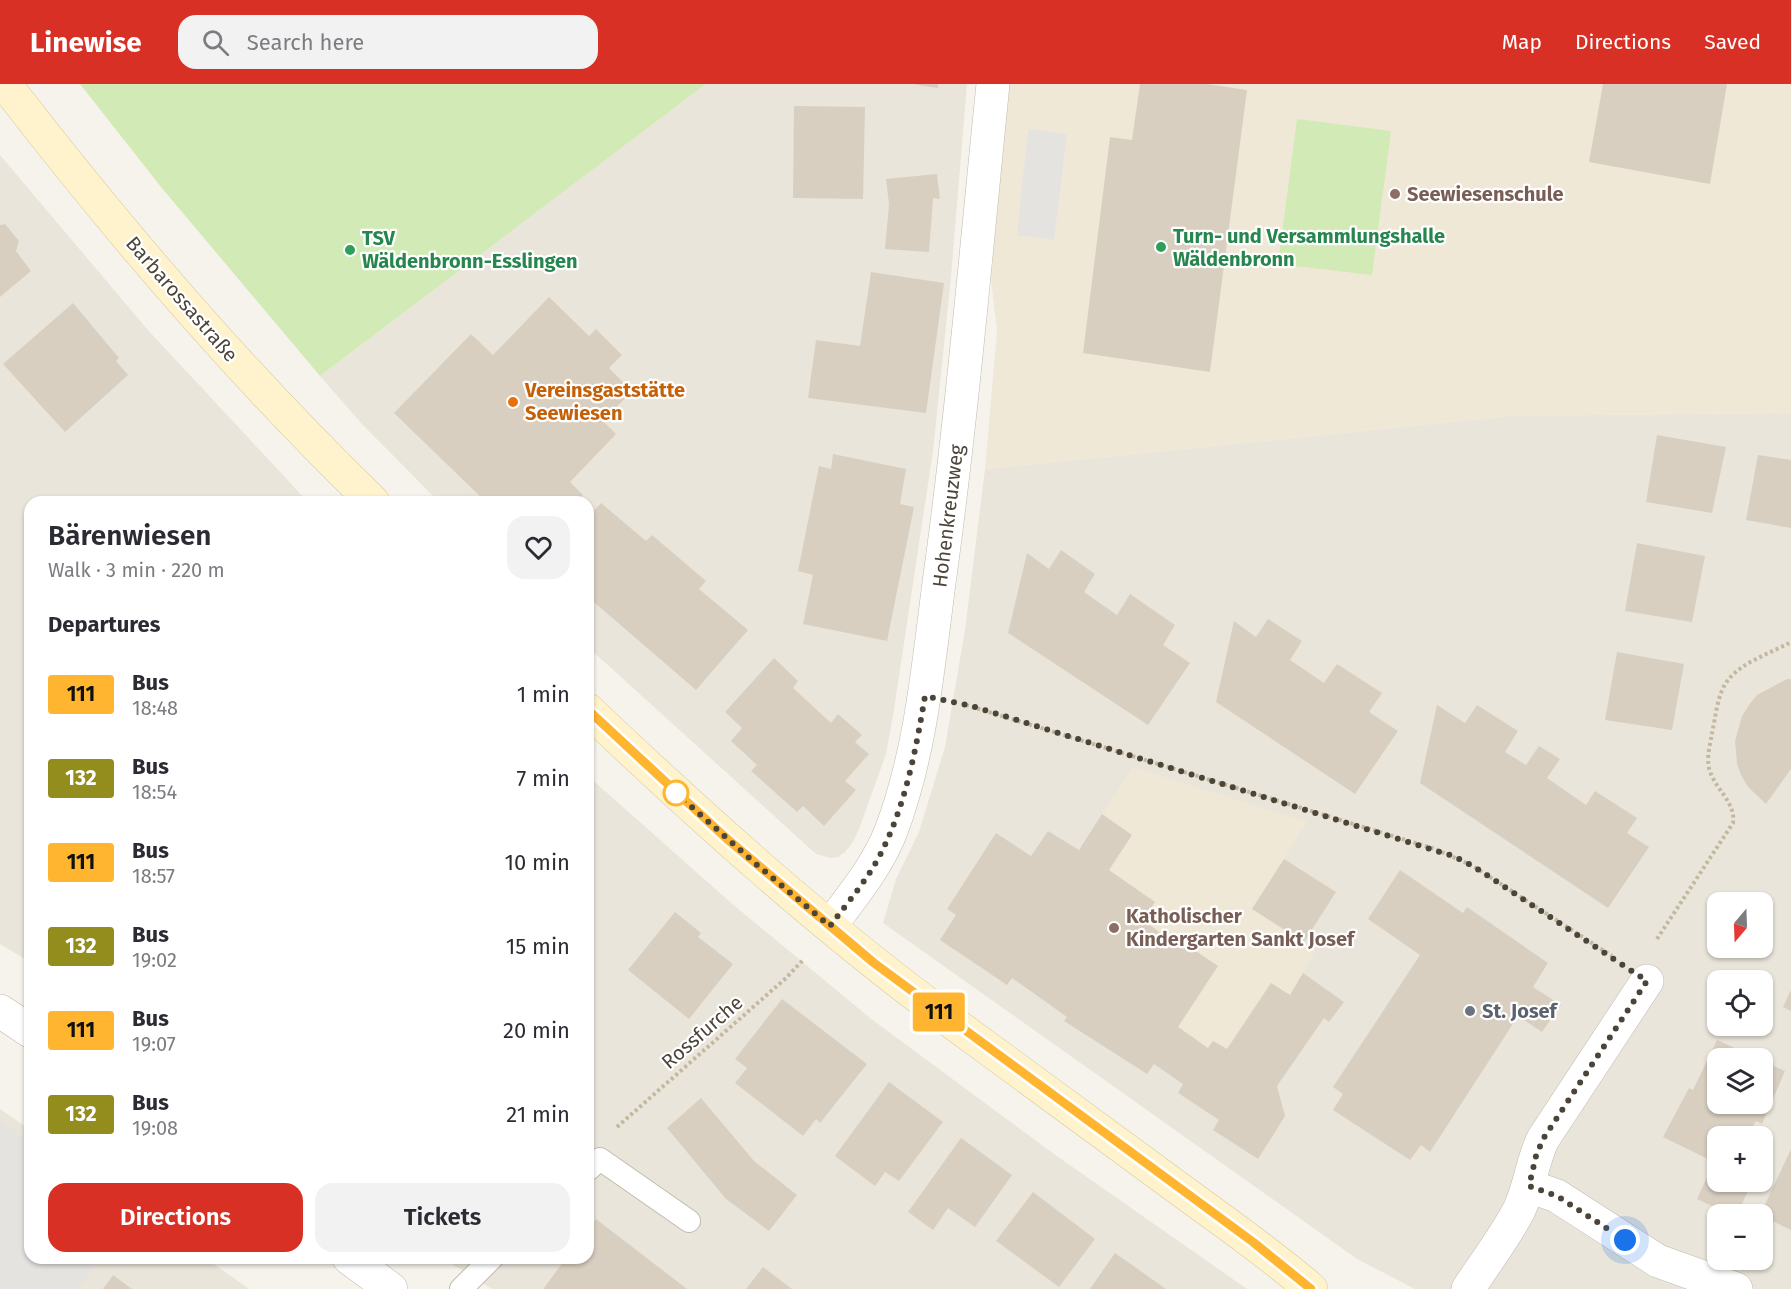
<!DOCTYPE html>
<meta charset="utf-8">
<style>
body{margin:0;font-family:"Fira Sans",sans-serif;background:#f2f2f3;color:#2b2b33;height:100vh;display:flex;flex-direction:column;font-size:22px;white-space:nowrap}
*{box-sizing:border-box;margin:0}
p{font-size:20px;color:#7c7c81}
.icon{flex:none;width:33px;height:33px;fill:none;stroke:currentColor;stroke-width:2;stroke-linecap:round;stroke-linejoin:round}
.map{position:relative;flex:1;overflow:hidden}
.drawer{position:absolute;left:24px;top:412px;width:570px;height:768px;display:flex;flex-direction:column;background:#fff;border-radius:18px;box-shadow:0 2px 4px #0004}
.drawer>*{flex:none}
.badge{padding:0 12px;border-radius:4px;font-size:21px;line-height:39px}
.needle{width:39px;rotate:199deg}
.tools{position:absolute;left:1707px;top:808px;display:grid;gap:12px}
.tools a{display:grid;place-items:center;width:66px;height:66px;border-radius:12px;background:#fff;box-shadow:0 2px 4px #0004;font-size:30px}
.you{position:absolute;width:30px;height:30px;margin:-15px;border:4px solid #fff;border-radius:50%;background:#1a73e8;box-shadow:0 0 0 9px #1a73e833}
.map>.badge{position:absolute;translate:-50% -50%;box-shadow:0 0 0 3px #fff}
h2{padding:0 24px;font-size:22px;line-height:54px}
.round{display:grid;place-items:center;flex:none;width:63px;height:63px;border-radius:18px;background:#f2f2f3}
.overview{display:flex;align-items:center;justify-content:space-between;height:102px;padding:0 24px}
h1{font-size:28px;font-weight:600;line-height:45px}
.primary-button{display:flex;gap:12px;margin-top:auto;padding:12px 24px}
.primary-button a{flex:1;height:69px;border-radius:18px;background:#d93025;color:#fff;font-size:24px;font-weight:600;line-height:69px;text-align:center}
.primary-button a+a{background:#f2f2f3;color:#2b2b33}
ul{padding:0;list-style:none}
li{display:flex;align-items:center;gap:18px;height:84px;padding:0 24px}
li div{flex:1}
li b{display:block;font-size:22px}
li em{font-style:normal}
li .badge{min-width:66px;font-weight:700;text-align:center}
header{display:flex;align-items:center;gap:36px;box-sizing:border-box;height:84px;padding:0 30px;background:#d93025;color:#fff}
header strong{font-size:28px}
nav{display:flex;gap:33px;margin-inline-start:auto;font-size:21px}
.search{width:420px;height:54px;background:#f2f2f3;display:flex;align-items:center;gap:15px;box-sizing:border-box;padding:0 21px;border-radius:18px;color:#7c7c81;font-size:22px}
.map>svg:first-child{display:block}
</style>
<header>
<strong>Linewise</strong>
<div class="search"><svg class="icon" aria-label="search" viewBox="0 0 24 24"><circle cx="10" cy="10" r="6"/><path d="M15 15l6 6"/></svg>Search here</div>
<nav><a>Map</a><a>Directions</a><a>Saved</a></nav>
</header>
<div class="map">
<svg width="1791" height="1205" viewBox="0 0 1791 1205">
<rect width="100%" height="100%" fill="#f6f3ec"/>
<g fill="#eae5da" fill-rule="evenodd">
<path d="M706 0H967L951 193 933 367 893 632 886 670 861 740 853 758 845 768 838 773 831 774 816 770 588 563V418H439L361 339 320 292Z"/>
<path d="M0 71 147 245 308 418H30V878L0 860Z"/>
<path d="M1791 329V1205H1415L1357 1175 883 839 896 795 919 748 945 663 965 546 985 385 1509 332ZM1718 819H1762V864H1718ZM1718 897H1762V942H1718ZM1718 975H1762V1020H1718ZM1718 1053H1762V1098H1718ZM1718 1131H1762V1176H1718Z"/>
<path d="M588 692 730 818 870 934 1054 1070 1247 1205H492L444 1175 588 1174Z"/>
<path d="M0 1025 30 1046V1174L207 1175 249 1205H0Z"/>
</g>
<g fill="#efe8d6">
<path d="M1009 0H1791V329L1509 332 985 385 997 247 991 195Z"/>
<path d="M1133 683 1307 738 1252 825 1315 867 1290 911 1271 899 1227 965 1213 957 1208 964 1178 943 1147 990 1064 937 1067 933 1012 894 956 831 947 825 996 749 1030 772 1048 747 1079 766Z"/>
</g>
<g fill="#d2eab5">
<path d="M80 0H706L320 292 161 103Z"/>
<path d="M1297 35 1391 47 1372 191 1278 180Z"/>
</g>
<g fill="#e5e3e0">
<path d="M1028 45 1067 50 1054 156 1017 151Z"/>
<path d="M0 1036 30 1059V1174L101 1175 77 1205H0Z"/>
</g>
<g fill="#d8cfc1">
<path d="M912 0H938V4Z"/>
<path d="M1140 0H1207L1247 6 1210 288 1083 269 1110 53 1132 56Z"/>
<path d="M1603 0H1727L1710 100 1589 78Z"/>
<path d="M794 22 865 23 863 115 793 114Z"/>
<path d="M937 90 940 115 933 114 929 168 885 165 889 120 886 95Z"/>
<path d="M5 140 19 157 16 167 31 187 0 213V141Z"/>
<path d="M871 188 944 199 926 329 808 314 816 256 860 262Z"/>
<path d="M549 213 589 252 596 245 622 271 609 284 632 307 603 337 616 350 570 398 583 411 576 418H486L394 329 471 250 493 271Z"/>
<path d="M73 219 119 274 116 277 128 291 65 348 3 280Z"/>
<path d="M1657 351 1726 363 1712 429 1646 418Z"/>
<path d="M833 370 906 385 900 420 914 423 887 557 803 540 813 491 798 487 819 382 831 385Z"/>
<path d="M1758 371 1791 376V444L1746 436Z"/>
<path d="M601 419 646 457 652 451 706 497 699 505 748 546 696 606 588 513V433Z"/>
<path d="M1637 459 1705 472 1692 538 1625 527Z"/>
<path d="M1061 466 1095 490 1084 508 1117 531 1130 510 1175 541 1163 561 1190 579 1148 641 1008 549 1027 469 1049 485Z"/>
<path d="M1268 535 1302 557 1290 576 1324 599 1337 580 1382 609 1369 628 1398 647 1355 710 1216 618 1234 537 1256 553Z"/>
<path d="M1617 568 1684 580 1672 646 1605 636Z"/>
<path d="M774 574 798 597 793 604 831 639 838 630 862 651 855 658 869 670 845 697 856 706 824 742 803 722 797 728 751 687 757 681 731 657 742 644 725 628Z"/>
<path d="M1787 595H1791V685L1766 720 1748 703 1741 691 1737 680 1735 657 1742 632 1749 621 1757 611Z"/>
<path d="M1437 621 1465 639 1477 621 1518 647 1505 668 1526 681 1539 662 1560 675 1547 694 1586 721 1595 707 1637 734 1627 749 1649 763 1608 824 1420 699Z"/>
<path d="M1102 730 1132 751 1109 786 1155 818 1143 836 1166 853 1169 849 1218 882 1178 943 1208 964 1213 957 1227 965 1271 899 1290 911 1303 889 1344 918 1329 938 1324 934 1277 1002 1285 1032 1258 1075 1213 1046 1219 1036 1178 1009 1183 1000 1154 980 1147 990 1064 937 1067 933 1012 894 1007 901 940 856 956 831 947 825 996 749 1031 772 1048 747 1079 766Z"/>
<path d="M1284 775 1336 808 1304 858 1252 825Z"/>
<path d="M1400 786 1463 829 1467 823 1548 879 1533 903 1561 921 1542 948 1518 932 1430 1068 1421 1061 1410 1076 1333 1026 1343 1010 1333 1003 1420 871 1368 835Z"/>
<path d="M675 828 701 849 698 853 733 880 689 935 628 886Z"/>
<path d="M1791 906V927L1783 923Z"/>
<path d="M782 915 867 980 820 1039 816 1035 803 1052 735 999 747 984 735 975Z"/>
<path d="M1717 956 1759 975H1718V1020H1762V977L1785 987 1762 1040 1756 1037 1747 1053H1718V1098H1752L1737 1131H1732L1697 1115 1714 1078 1663 1053 1689 1004 1693 1006Z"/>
<path d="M889 998 943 1038 899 1097 885 1088 875 1102 835 1072Z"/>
<path d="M701 1014 754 1077 797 1111 769 1147 726 1115 667 1044Z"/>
<path d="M961 1054 1012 1091 975 1143 948 1124 933 1146 908 1128Z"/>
<path d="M1791 1065V1146L1760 1131Z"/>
<path d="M1033 1108 1095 1155 1059 1203 996 1157Z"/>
<path d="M596 1135 687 1205H545L544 1204 566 1174H588V1145Z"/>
<path d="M1115 1169 1166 1205H1090Z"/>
<path d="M763 1183 792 1205H746Z"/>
<path d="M113 1191 132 1205H103Z"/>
</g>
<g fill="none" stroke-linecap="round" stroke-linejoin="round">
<g stroke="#c2bbae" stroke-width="24">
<g id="lane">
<path d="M588 1086 600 1075 689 1137"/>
<path d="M461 1205 492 1174"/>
</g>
</g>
<g stroke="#c2bbae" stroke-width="34">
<g id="street">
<path d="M830 842C852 812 877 783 891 747 921 668 928 583 939 499 962 333 976 167 993 0"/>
<path d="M0 927 30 947"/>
<path d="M1529 1102 1557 1112 1658 1177 1736 1205"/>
<path d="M349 1174 391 1205"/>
<path d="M1468 1205C1485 1179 1505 1153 1519 1126 1530 1103 1532 1078 1543 1055L1647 897"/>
</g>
</g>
<g stroke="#d6c79b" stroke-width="34">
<g id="secondary">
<path d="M5 0C118 147 240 289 373 418"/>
<path d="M588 626C701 733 816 837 941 930 1018 987 1096 1044 1174 1101 1220 1135 1267 1167 1311 1205"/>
</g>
</g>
<g stroke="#c4b79f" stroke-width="4" stroke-dasharray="3 3" stroke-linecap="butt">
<path d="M966 621 1435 765 1473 782 1612 872"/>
<path d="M1657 855 1733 739C1736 720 1717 706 1711 690 1705 677 1710 662 1712 649 1716 632 1717 610 1728 596 1742 578 1771 569 1791 558"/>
<path d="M617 1043 786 894 803 876"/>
</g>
<use href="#lane" stroke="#fff" stroke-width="22"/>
<use href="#street" stroke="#fff" stroke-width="33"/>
<use href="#secondary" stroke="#fff3cd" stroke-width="33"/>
</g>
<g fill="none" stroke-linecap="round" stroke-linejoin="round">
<g stroke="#fff" stroke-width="14">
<path id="line" d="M588 626 726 754 874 879 1253 1158 1311 1205"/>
</g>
<use href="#line" stroke="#ffb530" stroke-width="9"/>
<path stroke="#4b4439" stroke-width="6" stroke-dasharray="0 10.8" d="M676 709 756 780 830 842C848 818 869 794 882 767 906 719 916 665 925 612L972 622 1453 772 1473 782 1647 897 1543 1055 1536 1072 1529 1102 1557 1112 1625 1156"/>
</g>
<g fill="#8d6e63" stroke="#fff" stroke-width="2">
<circle cx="1395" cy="110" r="6"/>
<circle cx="1114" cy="844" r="6"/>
</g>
<g fill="#2e9e5b" stroke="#fff" stroke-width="2">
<circle cx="1161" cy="163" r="6"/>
<circle cx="350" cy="166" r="6"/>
</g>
<circle fill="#e8710a" stroke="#fff" stroke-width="2" cx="513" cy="318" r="6"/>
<circle fill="#fff" stroke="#ffb530" stroke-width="3" cx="676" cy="709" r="12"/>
<circle fill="#6b7280" stroke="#fff" stroke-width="2" cx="1470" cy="927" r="6"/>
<g text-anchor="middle" stroke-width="4.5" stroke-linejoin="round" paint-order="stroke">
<g font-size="20" font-weight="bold" fill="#785e54" stroke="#fff" text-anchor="start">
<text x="1407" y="117">Seewiesenschule</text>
<text x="1126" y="839">Katholischer<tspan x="1126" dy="23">Kindergarten Sankt Josef</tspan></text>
</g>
<g font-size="20" font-weight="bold" fill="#27864d" stroke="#fff" text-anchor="start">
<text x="1173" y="159">Turn- und Versammlungshalle<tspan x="1173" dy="23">Wäldenbronn</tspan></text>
<text x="362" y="161">TSV<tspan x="362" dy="23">Wäldenbronn-Esslingen</tspan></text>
</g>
<g font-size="20" fill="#4b4439" stroke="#fff">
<text transform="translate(182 215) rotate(49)" y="7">Barbarossastraße</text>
<text transform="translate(948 432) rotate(-83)" y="7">Hohenkreuzweg</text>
<text transform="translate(702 948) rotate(-41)" y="7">Rossfurche</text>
</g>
<g font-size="20" font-weight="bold" fill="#c56008" stroke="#fff" text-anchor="start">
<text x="525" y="313">Vereinsgaststätte<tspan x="525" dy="23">Seewiesen</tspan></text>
</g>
<g font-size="20" font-weight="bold" fill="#5b616d" stroke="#fff" text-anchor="start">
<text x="1482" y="934">St. Josef</text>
</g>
</g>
</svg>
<div class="tools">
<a><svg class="needle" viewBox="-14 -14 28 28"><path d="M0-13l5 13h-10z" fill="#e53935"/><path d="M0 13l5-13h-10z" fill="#7c7c81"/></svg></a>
<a><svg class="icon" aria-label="locate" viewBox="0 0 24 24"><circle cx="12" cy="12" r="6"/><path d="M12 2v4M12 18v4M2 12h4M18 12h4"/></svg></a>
<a><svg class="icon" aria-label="layers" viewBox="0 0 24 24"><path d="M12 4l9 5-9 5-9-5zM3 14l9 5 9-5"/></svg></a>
<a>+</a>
<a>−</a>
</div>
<div class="you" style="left:1625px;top:1156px"></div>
<b class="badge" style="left:939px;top:928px;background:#ffb530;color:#111">111</b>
<section class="drawer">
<div class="overview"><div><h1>Bärenwiesen</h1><p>Walk · 3 min · 220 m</p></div><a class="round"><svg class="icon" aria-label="heart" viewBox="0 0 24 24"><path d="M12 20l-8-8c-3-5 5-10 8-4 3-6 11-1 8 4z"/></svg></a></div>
<h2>Departures</h2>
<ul>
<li><span class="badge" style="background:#ffb530;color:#111">111</span><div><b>Bus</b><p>18:48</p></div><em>1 min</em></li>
<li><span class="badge" style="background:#928d1d;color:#fff">132</span><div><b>Bus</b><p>18:54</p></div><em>7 min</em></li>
<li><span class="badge" style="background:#ffb530;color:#111">111</span><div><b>Bus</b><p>18:57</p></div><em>10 min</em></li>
<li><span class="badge" style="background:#928d1d;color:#fff">132</span><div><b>Bus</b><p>19:02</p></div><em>15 min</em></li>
<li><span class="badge" style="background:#ffb530;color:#111">111</span><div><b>Bus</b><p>19:07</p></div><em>20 min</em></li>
<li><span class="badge" style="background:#928d1d;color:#fff">132</span><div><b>Bus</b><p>19:08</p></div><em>21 min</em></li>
</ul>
<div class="primary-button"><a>Directions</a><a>Tickets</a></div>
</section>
</div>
